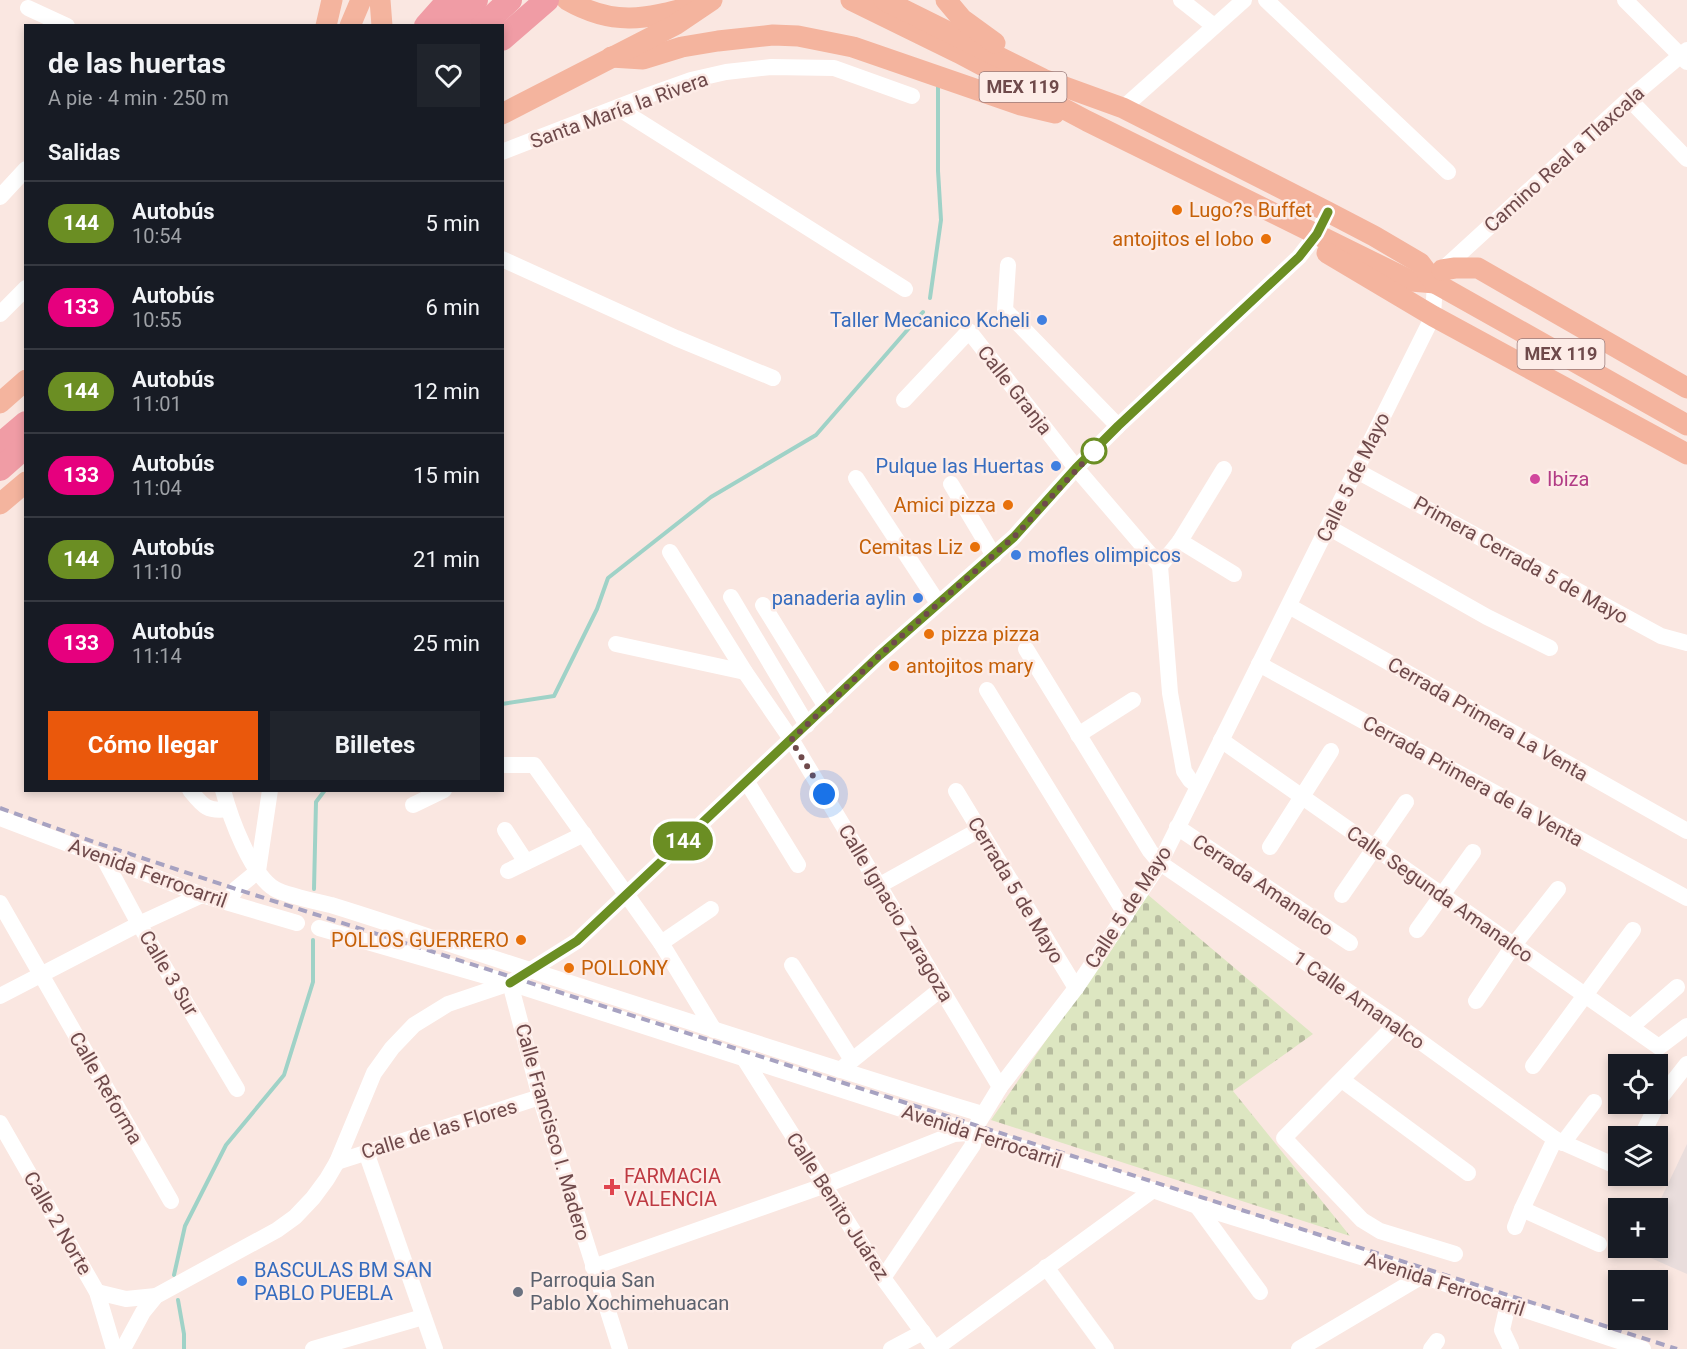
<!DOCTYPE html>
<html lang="es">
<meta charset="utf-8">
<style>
body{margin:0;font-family:Roboto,sans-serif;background:#20242c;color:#f1f3f6;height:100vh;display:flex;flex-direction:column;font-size:22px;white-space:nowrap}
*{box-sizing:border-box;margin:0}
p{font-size:20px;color:#9ea1a6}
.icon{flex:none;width:33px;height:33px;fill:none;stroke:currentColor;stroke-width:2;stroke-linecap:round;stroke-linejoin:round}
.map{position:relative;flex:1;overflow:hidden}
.drawer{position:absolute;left:24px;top:24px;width:480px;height:768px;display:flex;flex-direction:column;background:#171b24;border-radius:0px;box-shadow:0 3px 9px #0003}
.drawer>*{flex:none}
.badge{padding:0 12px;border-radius:20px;font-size:21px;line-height:39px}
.tools{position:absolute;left:1608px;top:1054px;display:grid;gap:12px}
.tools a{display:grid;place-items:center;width:60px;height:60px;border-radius:0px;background:#171b24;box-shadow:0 3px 9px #0003;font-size:30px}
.you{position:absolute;width:30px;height:30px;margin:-15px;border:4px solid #fff;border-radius:50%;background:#1a73e8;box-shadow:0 0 0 9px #1a73e833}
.map>.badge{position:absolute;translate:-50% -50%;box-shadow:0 0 0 3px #fff}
h2{padding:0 24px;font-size:22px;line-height:54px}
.round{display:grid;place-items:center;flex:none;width:63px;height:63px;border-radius:0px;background:#20242c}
.headline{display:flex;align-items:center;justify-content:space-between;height:102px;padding:0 24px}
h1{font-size:28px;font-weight:700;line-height:45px}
.button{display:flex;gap:12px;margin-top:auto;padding:12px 24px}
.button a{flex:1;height:69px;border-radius:0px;background:#ea580c;color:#fff;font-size:24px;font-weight:700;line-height:69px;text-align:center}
.button a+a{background:#20242c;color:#f1f3f6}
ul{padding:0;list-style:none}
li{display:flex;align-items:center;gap:18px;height:84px;padding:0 24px;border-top:2px solid #363941}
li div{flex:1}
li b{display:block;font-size:22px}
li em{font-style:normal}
li .badge{min-width:66px;font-weight:700;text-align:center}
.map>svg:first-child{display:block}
</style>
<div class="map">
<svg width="1687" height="1349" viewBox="0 0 1687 1349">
<defs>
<pattern id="cemetery-stones" width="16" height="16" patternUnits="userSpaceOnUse" patternTransform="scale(1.5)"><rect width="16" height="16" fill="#dde6c1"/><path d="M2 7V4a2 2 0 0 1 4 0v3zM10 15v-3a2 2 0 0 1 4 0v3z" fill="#b7bc9f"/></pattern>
</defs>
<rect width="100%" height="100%" fill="#fae7e1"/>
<path fill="#e9dddc" d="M1687 1144V1274L1635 1251 1637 1248H1658V1209H1656Z"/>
<path fill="url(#cemetery-stones)" d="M1147 894 1313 1034 1233 1091 1350 1236 991 1120Z"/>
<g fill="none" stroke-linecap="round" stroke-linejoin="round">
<g stroke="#9fd2c7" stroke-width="4">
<path d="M930 298 941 220 938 171V84"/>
<path d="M502 704 554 696 597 609 608 578 711 497 816 435 923 312"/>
<path d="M314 889 316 802 325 790"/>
<path d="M174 1275 185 1226 226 1145 284 1075 313 982V940"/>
<path d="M178 1300 184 1334V1349"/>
</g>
<g stroke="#fff" stroke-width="16">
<path d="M1181 0 1214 26"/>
<path d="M1266 0 1448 172"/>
<path d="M1625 0 1687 62"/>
<path d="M28 8 67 26"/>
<path d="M1629 99 1687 159"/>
<path d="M618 108 905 289"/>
<path d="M1123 108 1244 0"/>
<path d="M502 152 649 95 691 80 726 72 771 67 834 68 912 96"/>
<path d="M0 197 26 169"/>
<path d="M502 259 676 338 773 378"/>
<path d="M1008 265 1005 310 1118 426"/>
<path d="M0 314 26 288"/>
<path d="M904 400 969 331 1076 468 1160 566"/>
<path d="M1357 471 1661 636 1687 643"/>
<path d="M856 478 938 603"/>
<path d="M951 484 994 556"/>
<path d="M1328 527 1487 617 1550 648"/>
<path d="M1180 541 1234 574"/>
<path d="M670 552 745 672 791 739 1000 1087"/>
<path d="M1160 566 1170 693 1184 771 1190 780 1198 786"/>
<path d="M1160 566 1180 541 1224 469"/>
<path d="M731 597 807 725"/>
<path d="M763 605 826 707"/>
<path d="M1289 606 1687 831"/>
<path d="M616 644 745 672"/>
<path d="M1026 649 1150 851 1160 863 1396 1024 1555 1139 1618 1167"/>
<path d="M1259 664 1687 898"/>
<path d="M987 690 1126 915"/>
<path d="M1078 735 1133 700"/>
<path d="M1221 740 1659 1047 1687 1026"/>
<path d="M502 765H534L661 943 714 1030"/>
<path d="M747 782 798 865"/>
<path d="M190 790C203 806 207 812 228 809"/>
<path d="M223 790C230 817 251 875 275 889 285 895 318 902 331 905 373 918 415 932 456 946 631 1003 807 1060 982 1114"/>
<path d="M956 791 1076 988"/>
<path d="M413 805 444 790"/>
<path d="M0 818 202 895 297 923"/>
<path d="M1177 827 1350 943"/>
<path d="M505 830 526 862"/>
<path d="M1270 847 1331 751"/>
<path d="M103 857 139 924 237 1089"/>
<path d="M508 871 584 834"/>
<path d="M880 885 979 830"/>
<path d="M1342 895 1406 802"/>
<path d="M228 902 236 889 258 871 270 790"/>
<path d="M0 903 171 1201"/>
<path d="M319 928 510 983 1153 1190 1197 1206 1422 1276 1643 1349"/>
<path d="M1417 930 1473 852"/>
<path d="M661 943 711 909"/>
<path d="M792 965 852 1060"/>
<path d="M510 983 540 1097 620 1349"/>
<path d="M0 996 139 924 202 895"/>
<path d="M1476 1001 1513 946 1558 889"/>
<path d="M1396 1024 1284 1138 1362 1220 1380 1231 1455 1254"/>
<path d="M1631 1027 1677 987"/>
<path d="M745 1060 883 1278 935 1349"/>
<path d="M1533 1066 1633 930"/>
<path d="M840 1070 941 989"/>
<path d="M1342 1080 1468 1173"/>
<path d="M0 1123 97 1292 114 1349"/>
<path d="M972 1133 1000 1087 1076 988 1160 863 1433 316 1435 283 1442 270 1629 99 1687 50"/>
<path d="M1641 1137 1661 1097 1687 1064"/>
<path d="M1563 1143 1594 1102"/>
<path d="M366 1152 435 1349"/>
<path d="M337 1162 540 1097"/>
<path d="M1197 1206 1260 1292"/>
<path d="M1522 1209 1599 1244"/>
<path d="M1515 1227 1522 1209 1555 1139"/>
<path d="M593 1267 823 1186 954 1134 968 1133"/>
<path d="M1046 1267 1106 1349"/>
<path d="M883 1278 973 1145 972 1133"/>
<path d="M97 1292 126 1299 156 1296"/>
<path d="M1508 1304 1502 1330 1511 1349"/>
<path d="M123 1349 143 1312 156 1296 277 1230 295 1217 313 1198 327 1179 337 1162 374 1073 392 1048 414 1025 448 1004 510 983 577 941 880 655 1014 537 1076 468 1118 426 1299 257 1317 234 1328 212"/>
<path d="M313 1349 423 1317"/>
<path d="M891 1349 923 1332"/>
<path d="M935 1349 1153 1190"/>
<path d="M1299 1349 1422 1276"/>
<path d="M1431 1349 1437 1341"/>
</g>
<g stroke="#f4b49e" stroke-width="21">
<path d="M380 0 382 26"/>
<path d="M567 0C614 27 645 19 694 6"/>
<path d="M851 0 959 53 1087 121 1411 281 1435 283"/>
<path d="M884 0 1043 79 1123 108 1328 212 1374 236 1420 263 1435 283 1687 425"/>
<path d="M946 0 962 19 995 43"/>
<path d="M326 26 332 0"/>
<path d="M350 26 361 0"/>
<path d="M611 57 643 59 682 47 718 41 773 35 798 36 853 47 1021 105 1055 113"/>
<path d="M502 114 675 25 712 0"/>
<path d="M1327 253 1433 316 1687 454"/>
<path d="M1442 270 1455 268H1478L1687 388"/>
<path d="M0 403 26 380"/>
<path d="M0 504 26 482"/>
</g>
<g stroke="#f09ca5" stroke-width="24">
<path d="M426 26 449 0"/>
<path d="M452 26 476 0"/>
<path d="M482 26 510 0"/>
<path d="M502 39 547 0"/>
<path d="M0 445 26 423"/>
<path d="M0 469 26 446"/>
</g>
<path stroke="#a7a2c1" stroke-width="4" stroke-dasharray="9 6" stroke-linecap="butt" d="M0 808 97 843 236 889 1677 1349"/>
</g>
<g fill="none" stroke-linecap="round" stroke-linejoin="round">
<g stroke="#fff" stroke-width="14">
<path id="line" d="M510 983 577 941 880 655 1014 537 1076 468 1118 426 1299 257 1317 234 1328 212"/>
</g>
<use href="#line" stroke="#6b8e23" stroke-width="9"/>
<path stroke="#6f4a4b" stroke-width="6" stroke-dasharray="0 10.8" d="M824 794 791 740 880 655 1014 537 1094 451"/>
</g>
<g fill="#e8710a" stroke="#fdece7" stroke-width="2">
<circle cx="1177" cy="210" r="6"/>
<circle cx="1266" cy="239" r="6"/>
<circle cx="1008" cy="505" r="6"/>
<circle cx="975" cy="547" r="6"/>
<circle cx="929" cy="634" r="6"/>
<circle cx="894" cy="666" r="6"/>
<circle cx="521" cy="940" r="6"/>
<circle cx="569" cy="968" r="6"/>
</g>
<g fill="#3f7fe0" stroke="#fdece7" stroke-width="2">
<circle cx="1042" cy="320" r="6"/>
<circle cx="1056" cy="466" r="6"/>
<circle cx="1016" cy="555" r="6"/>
<circle cx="918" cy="598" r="6"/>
<circle cx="242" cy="1281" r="6"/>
</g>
<circle fill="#fff" stroke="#6b8e23" stroke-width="3" cx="1094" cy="451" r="12"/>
<circle fill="#d1479c" stroke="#fdece7" stroke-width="2" cx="1535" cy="479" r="6"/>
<path fill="#e0444e" stroke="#fdece7" stroke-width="2" d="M609 1178h6v6h6v6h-6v6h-6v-6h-6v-6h6z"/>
<circle fill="#6b7280" stroke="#fdece7" stroke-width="2" cx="518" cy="1292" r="6"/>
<g text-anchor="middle" stroke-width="5" stroke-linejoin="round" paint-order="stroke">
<g fill="#fdece7" stroke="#9a7b7a" stroke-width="1.5">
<rect x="979.5" y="72" width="87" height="30" rx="4.5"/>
<rect x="1517.5" y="339" width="87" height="30" rx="4.5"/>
</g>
<g font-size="18" font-weight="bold" fill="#6f4a4b">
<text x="1023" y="93">MEX 119</text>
<text x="1561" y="360">MEX 119</text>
</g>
<g font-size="20" fill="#6f4a4b" stroke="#fdece7">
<text transform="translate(619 110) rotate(-20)" y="7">Santa María la Rivera</text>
<text transform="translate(1564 159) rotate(-42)" y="7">Camino Real a Tlaxcala</text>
<text transform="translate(1015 390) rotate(52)" y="7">Calle Granja</text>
<text transform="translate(1353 477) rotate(-64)" y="7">Calle 5 de Mayo</text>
<text transform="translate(1521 560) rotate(29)" y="7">Primera Cerrada 5 de Mayo</text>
<text transform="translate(1488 719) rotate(30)" y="7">Cerrada Primera La Venta</text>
<text transform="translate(1473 781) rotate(29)" y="7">Cerrada Primera de la Venta</text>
<text transform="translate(148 873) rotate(20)" y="7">Avenida Ferrocarril</text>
<text transform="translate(1263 885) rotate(34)" y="7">Cerrada Amanalco</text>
<text transform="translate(1016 890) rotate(59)" y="7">Cerrada 5 de Mayo</text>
<text transform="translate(1440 894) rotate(35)" y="7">Calle Segunda Amanalco</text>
<text transform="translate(1128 907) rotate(-57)" y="7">Calle 5 de Mayo</text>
<text transform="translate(896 913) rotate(59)" y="7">Calle Ignacio Zaragoza</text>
<text transform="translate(169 973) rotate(59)" y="7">Calle 3 Sur</text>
<text transform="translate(1359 1000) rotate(35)" y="7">1 Calle Amanalco</text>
<text transform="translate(106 1088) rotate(60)" y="7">Calle Reforma</text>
<text transform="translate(439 1129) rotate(-17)" y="7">Calle de las Flores</text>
<text transform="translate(553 1132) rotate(74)" y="7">Calle Francisco I. Madero</text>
<text transform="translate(982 1136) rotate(18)" y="7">Avenida Ferrocarril</text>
<text transform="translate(838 1206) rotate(57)" y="7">Calle Benito Juárez</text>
<text transform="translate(58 1223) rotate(60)" y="7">Calle 2 Norte</text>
<text transform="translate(1445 1284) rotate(18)" y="7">Avenida Ferrocarril</text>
</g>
<g font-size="20" fill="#c56008" stroke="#fdece7" text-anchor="start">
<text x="1189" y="217">Lugo?s Buffet</text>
<text x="1254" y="246" text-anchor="end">antojitos el lobo</text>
<text x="996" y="512" text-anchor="end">Amici pizza</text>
<text x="963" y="554" text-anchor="end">Cemitas Liz</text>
<text x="941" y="641">pizza pizza</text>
<text x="906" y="673">antojitos mary</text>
<text x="509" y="947" text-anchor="end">POLLOS GUERRERO</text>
<text x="581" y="975">POLLONY</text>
</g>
<g font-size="20" fill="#366cbe" stroke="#fdece7" text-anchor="end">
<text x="1030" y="327">Taller Mecanico Kcheli</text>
<text x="1044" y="473">Pulque las Huertas</text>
<text x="1028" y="562" text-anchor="start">mofles olimpicos</text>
<text x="906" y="605">panaderia aylin</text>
<text x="254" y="1277" text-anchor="start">BASCULAS BM SAN<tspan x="254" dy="23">PABLO PUEBLA</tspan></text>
</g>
<g font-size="20" fill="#b23c85" stroke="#fdece7" text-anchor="start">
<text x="1547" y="486">Ibiza</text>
</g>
<g font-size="20" fill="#be3a42" stroke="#fdece7" text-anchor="start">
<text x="624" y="1183">FARMACIA<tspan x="624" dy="23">VALENCIA</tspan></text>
</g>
<g font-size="20" fill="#5b616d" stroke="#fdece7" text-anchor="start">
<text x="530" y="1287">Parroquia San<tspan x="530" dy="23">Pablo Xochimehuacan</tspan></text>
</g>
</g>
</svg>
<div class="tools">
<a><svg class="icon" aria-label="locate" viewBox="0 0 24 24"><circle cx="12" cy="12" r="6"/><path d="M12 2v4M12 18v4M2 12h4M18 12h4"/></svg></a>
<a><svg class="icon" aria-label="layers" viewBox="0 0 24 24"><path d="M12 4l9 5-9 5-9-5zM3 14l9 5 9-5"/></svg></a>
<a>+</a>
<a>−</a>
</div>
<div class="you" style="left:824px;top:794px"></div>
<b class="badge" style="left:683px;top:841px;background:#6b8e23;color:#fff">144</b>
<section class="drawer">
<div class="headline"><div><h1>de las huertas</h1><p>A pie · 4 min · 250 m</p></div><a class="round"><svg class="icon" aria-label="heart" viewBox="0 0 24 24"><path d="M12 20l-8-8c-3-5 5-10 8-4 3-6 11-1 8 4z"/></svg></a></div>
<h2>Salidas</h2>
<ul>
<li><span class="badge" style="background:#6b8e23;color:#fff">144</span><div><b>Autobús</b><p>10:54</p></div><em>5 min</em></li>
<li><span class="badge" style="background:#e6007e;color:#fff">133</span><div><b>Autobús</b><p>10:55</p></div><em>6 min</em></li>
<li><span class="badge" style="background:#6b8e23;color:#fff">144</span><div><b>Autobús</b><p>11:01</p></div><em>12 min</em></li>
<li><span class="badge" style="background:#e6007e;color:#fff">133</span><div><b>Autobús</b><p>11:04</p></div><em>15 min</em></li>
<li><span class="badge" style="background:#6b8e23;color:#fff">144</span><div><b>Autobús</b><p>11:10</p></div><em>21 min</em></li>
<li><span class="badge" style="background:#e6007e;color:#fff">133</span><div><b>Autobús</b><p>11:14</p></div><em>25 min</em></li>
</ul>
<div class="button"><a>Cómo llegar</a><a>Billetes</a></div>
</section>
</div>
